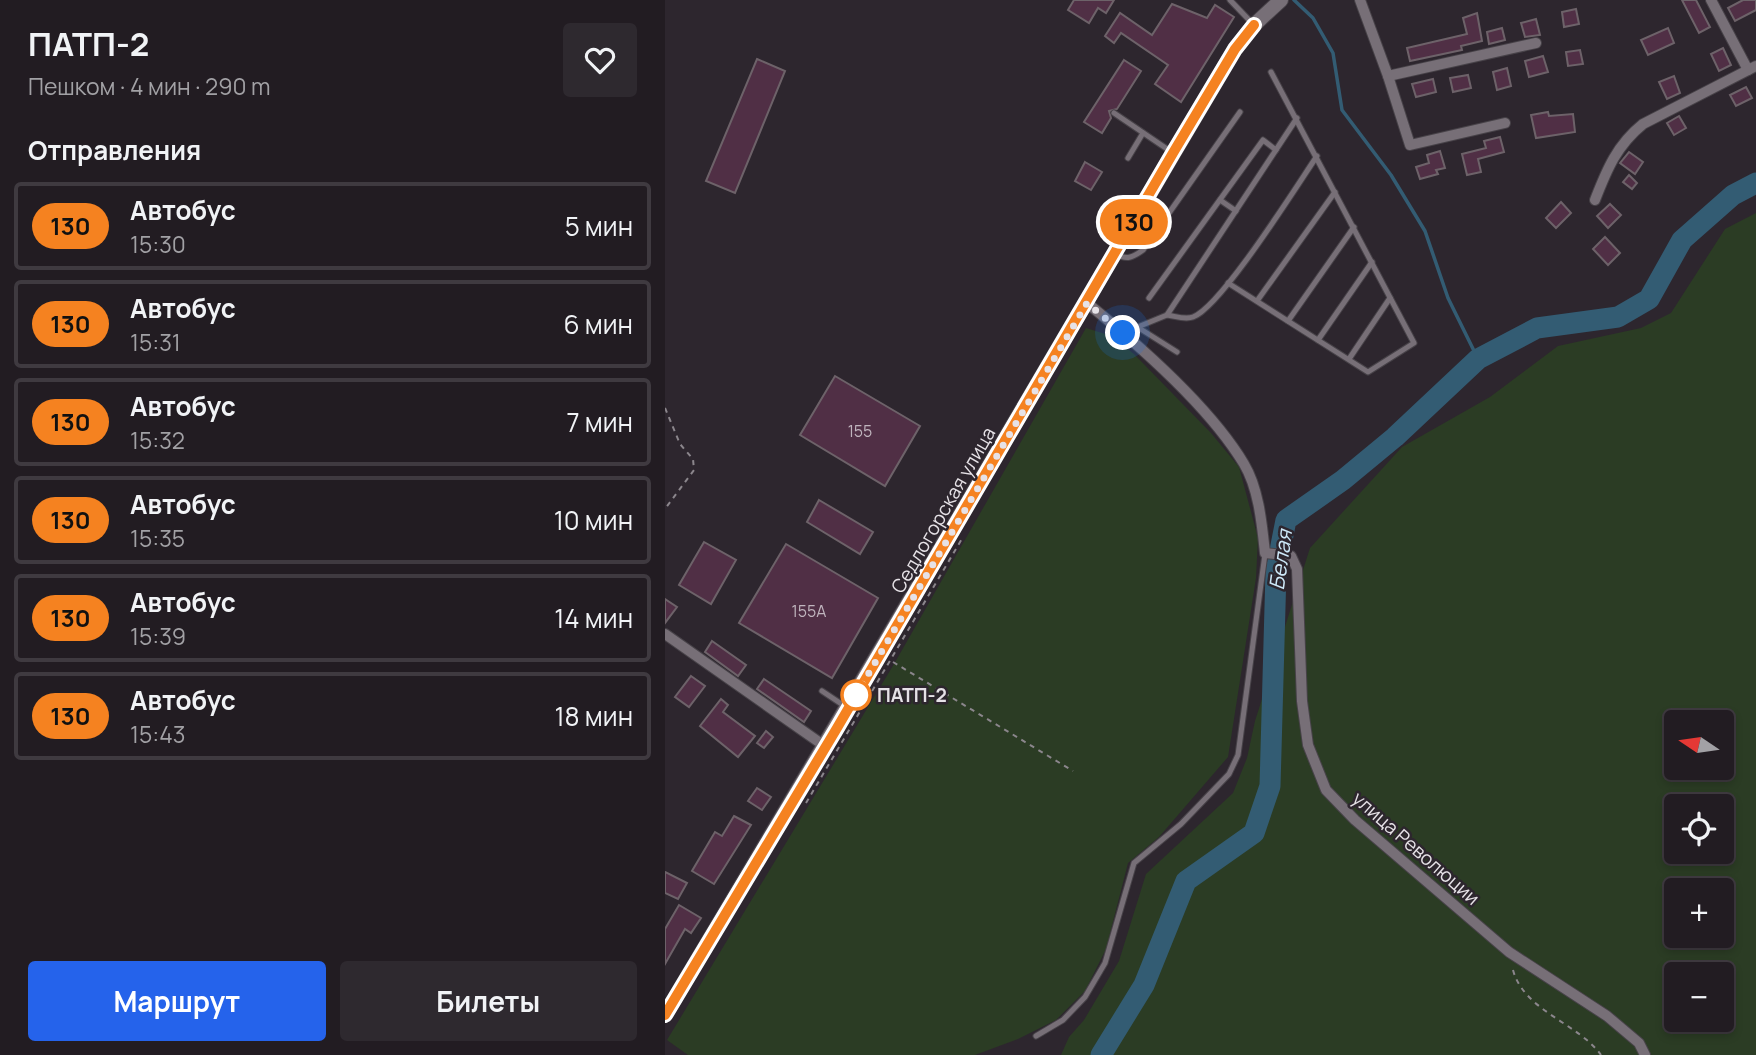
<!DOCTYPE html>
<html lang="ru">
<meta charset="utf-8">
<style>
body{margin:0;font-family:Manrope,sans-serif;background:#2e292f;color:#f1f3f6;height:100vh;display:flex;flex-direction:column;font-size:26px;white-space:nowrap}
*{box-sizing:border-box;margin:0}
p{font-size:23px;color:#a2a1a5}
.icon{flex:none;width:38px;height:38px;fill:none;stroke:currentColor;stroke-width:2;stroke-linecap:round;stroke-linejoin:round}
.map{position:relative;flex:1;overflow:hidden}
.sheet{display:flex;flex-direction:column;background:#221c22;width:665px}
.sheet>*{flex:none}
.badge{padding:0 14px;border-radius:23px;font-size:24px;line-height:46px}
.needle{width:46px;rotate:283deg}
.fabs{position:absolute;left:999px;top:710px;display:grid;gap:14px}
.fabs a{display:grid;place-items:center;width:70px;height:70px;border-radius:7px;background:#221c22;box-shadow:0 4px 10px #0003,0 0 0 2px #3f3a40;font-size:35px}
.you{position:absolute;width:35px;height:35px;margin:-18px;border:5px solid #fff;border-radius:50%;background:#1a73e8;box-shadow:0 0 0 10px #1a73e833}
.map>.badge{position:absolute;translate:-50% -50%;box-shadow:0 0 0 4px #fff}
h2{padding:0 28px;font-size:26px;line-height:63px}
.round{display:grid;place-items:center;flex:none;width:74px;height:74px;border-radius:7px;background:#2e292f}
.head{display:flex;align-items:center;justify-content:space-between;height:119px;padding:0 28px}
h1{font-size:33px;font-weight:700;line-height:52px}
.action{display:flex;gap:14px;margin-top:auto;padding:14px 28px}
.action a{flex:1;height:80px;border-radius:7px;background:#2563eb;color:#fff;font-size:28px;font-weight:700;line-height:80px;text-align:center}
.action a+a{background:#2e292f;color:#f1f3f6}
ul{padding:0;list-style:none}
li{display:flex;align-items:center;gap:21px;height:88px;margin:0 14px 10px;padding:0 14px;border:4px solid #3f3a40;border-radius:7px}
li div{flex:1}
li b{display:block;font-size:26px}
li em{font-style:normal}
li .badge{min-width:77px;font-weight:700;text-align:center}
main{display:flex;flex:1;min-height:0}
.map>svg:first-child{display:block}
</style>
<main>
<section class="sheet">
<div class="head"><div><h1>ПАТП-2</h1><p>Пешком · 4 мин · 290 m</p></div><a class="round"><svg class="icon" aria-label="heart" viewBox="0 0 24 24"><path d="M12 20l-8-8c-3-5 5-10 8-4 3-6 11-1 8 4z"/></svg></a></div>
<h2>Отправления</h2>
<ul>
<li><span class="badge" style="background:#f58220;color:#111">130</span><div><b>Автобус</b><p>15:30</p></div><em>5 мин</em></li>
<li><span class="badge" style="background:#f58220;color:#111">130</span><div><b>Автобус</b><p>15:31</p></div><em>6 мин</em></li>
<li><span class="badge" style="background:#f58220;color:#111">130</span><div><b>Автобус</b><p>15:32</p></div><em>7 мин</em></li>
<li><span class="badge" style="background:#f58220;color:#111">130</span><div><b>Автобус</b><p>15:35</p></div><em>10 мин</em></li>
<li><span class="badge" style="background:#f58220;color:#111">130</span><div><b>Автобус</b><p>15:39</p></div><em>14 мин</em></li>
<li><span class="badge" style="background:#f58220;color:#111">130</span><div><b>Автобус</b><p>15:43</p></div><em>18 мин</em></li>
</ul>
<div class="action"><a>Маршрут</a><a>Билеты</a></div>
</section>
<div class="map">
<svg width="1091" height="1055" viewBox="0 0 1091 1055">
<rect width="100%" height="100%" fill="#2d262e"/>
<g fill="#2b3c24" fill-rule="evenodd">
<path d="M1091 213V1055H396L404 1037 419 1020 454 961 481 874 568 793 582 758 590 721 645 548 737 447 825 397 893 346 976 328 1006 313 1060 229ZM1012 723H1057V768H1012ZM1012 807H1057V852H1012ZM1012 891H1057V936H1012ZM1012 975H1057V1020H1012Z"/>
<path d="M421 328 447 336 469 354 546 433 574 467 593 538 591 578 563 757 494 837 463 863 441 949 420 991 391 1020 353 1039 310 1055H23L2 1040 229 664Z"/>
</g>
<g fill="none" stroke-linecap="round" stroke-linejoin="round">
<path stroke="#335c73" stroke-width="3.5" d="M629 0 648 18 668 53 677 110 726 175 760 231 783 298 813 359"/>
<path stroke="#335c73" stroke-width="21" d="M436 1055 479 985 521 881 589 833 605 786 611 571 621 520 678 480 730 437 813 359 872 328 953 317 984 299 1017 240 1068 195 1091 183"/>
</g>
<g fill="#502f45" stroke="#6d6269" stroke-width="2">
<path d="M409 0H449L441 13 433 8 424 23 403 10Z"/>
<path d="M1017 0H1031L1045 27 1034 33Z"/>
<path d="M1078 0H1091V10L1070 21 1063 8Z"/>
<path d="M507 4 542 18 550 5 569 17 516 102 490 84 503 65 456 33 449 43 440 36 455 13 487 35Z"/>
<path d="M911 9 914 24 899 27 897 12Z"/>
<path d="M812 13 817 41 796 46 797 50 745 61 742 48 802 34 798 18Z"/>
<path d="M871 19 875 35 860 37 856 23Z"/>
<path d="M837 28 840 40 824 44 822 32Z"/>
<path d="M1003 28 1009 43 983 55 976 40Z"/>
<path d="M1058 48 1066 65 1054 71 1046 54Z"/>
<path d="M915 50 918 64 903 66 901 52Z"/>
<path d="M878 56 883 72 864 77 860 61Z"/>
<path d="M92 59 120 71 70 193 41 181Z"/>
<path d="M459 60 476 71 452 109 444 111 446 118 437 133 419 122Z"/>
<path d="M842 68 846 86 832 90 828 72Z"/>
<path d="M803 75 806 88 788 92 785 78Z"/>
<path d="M1009 76 1015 93 1002 99 994 82Z"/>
<path d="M768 79 771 92 751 97 747 84Z"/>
<path d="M1081 87 1087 98 1071 106 1065 95Z"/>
<path d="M883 112 884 116 908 114 910 132 871 138 866 115Z"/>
<path d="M1014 116 1021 128 1009 135 1002 123Z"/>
<path d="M835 137 839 152 813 159 816 172 802 175 797 154 821 148 819 141Z"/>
<path d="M775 151 780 168 771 170 773 174 755 179 751 167 764 163 762 155Z"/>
<path d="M964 152 978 162 970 174 955 163Z"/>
<path d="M420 162 437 172 426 190 410 181Z"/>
<path d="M964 175 972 183 967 189 958 182Z"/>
<path d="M896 202 906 213 891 228 881 218Z"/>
<path d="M945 204 956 215 943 228 932 216Z"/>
<path d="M940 237 955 253 943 265 928 249Z"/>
<path d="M170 376 255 426 220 486 135 435Z"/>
<path d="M154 500 208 532 195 554 142 522Z"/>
<path d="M39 542 71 560 46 604 14 585Z"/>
<path d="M121 544 213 598 167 678 74 623Z"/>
<path d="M0 599 12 607 0 623Z"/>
<path d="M47 641 81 665 73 676 40 652Z"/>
<path d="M26 676 40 686 24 707 10 697Z"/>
<path d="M99 679 146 711 139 722 92 689Z"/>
<path d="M56 699 63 705 58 712 90 736 73 757 35 726Z"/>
<path d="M101 731 108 737 99 748 92 743Z"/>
<path d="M92 788 106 797 97 810 83 801Z"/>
<path d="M69 816 86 825 49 884 27 871 50 832 57 836Z"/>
<path d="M0 872 22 883 13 899 0 893Z"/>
<path d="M14 905 36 918 26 933 20 929 0 964V929Z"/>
</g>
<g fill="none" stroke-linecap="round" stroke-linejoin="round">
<g stroke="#474248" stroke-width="7">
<g id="service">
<path d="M565 0 587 23"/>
<path d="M449 113 508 153"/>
<path d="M463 158 478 133"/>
<path d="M555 200 571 211"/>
<path d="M450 254C462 260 467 258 478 250L575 112"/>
<path d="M563 283 703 372 749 343 606 72"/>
<path d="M484 298 598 140 611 150"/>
<path d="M592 301 670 192"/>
<path d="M502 315C510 316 520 320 528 317 556 307 631 187 652 156"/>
<path d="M623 321 689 227"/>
<path d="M474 328 512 352"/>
<path d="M458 333 502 315 632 118"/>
<path d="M653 340 707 262"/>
<path d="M684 359 725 298"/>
<path d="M157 691 181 707"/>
<path d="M371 1036 398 1020 420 997 440 963 469 863 516 824 564 774 573 755 600 554"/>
</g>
</g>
<g stroke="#474248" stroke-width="12">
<g id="minor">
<path d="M695 0 723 76 745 145 840 123"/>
<path d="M1046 0 1083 70"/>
<path d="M723 76 871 43"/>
<path d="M930 200C942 169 952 145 978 124L1091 66"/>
<path d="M422 303C474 345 545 407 579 464 594 489 597 525 600 553L626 556 632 569 637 701 643 745 661 790 690 820 844 952 942 1016 974 1043 980 1055"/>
<path d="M0 634 161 747"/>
</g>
</g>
<g stroke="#474248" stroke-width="16">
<path id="tertiary" d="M0 1015 570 49 589 25 616 0"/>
</g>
<g stroke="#8b868c" stroke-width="2" stroke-dasharray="5 5" stroke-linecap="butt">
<path d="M0 408 15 444 28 459 29 470 0 509"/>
<path d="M228 662 408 771"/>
<path d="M141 803 298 537"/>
<path d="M848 970C859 1011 913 1023 936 1055"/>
</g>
<use href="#service" stroke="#776f77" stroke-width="5"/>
<use href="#minor" stroke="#776f77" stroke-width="10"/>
<use href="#tertiary" stroke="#776f77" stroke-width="14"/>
</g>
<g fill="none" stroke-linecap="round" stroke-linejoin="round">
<g stroke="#fff" stroke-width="16">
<path id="line" d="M0 1015 172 728 508 153 570 49 589 25"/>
</g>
<use href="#line" stroke="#f58220" stroke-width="10"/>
<path stroke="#e6e2e7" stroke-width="7" stroke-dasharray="0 12.6" d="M191 695 422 303 458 333"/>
</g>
<circle fill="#fff" stroke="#f58220" stroke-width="3.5" cx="191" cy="695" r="14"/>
<g text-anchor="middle" stroke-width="5" stroke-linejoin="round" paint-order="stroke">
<g font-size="16" fill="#c0b5be">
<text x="195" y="437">155</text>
<text x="144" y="617">155А</text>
</g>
<g font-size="19" fill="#e6e2e7" stroke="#2d262e">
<text transform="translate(278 510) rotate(-60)" y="7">Седлогорская улица</text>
<text transform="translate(751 848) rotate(41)" y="7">улица Революции</text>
</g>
<g font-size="19" font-weight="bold" fill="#e6e2e7" stroke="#2d262e" text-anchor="start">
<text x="212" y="702">ПАТП-2</text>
</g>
<g font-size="21" font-style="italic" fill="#cde8f8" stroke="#2d262e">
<text transform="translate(616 560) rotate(-82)" y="7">Белая</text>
</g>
</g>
</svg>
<div class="fabs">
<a><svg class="needle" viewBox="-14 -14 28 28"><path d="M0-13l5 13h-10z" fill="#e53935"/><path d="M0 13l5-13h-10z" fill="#a2a1a5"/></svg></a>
<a><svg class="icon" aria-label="locate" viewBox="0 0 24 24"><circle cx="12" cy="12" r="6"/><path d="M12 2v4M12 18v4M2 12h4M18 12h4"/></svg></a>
<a>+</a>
<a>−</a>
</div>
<div class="you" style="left:458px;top:333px"></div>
<b class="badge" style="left:469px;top:222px;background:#f58220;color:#111">130</b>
</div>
</main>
